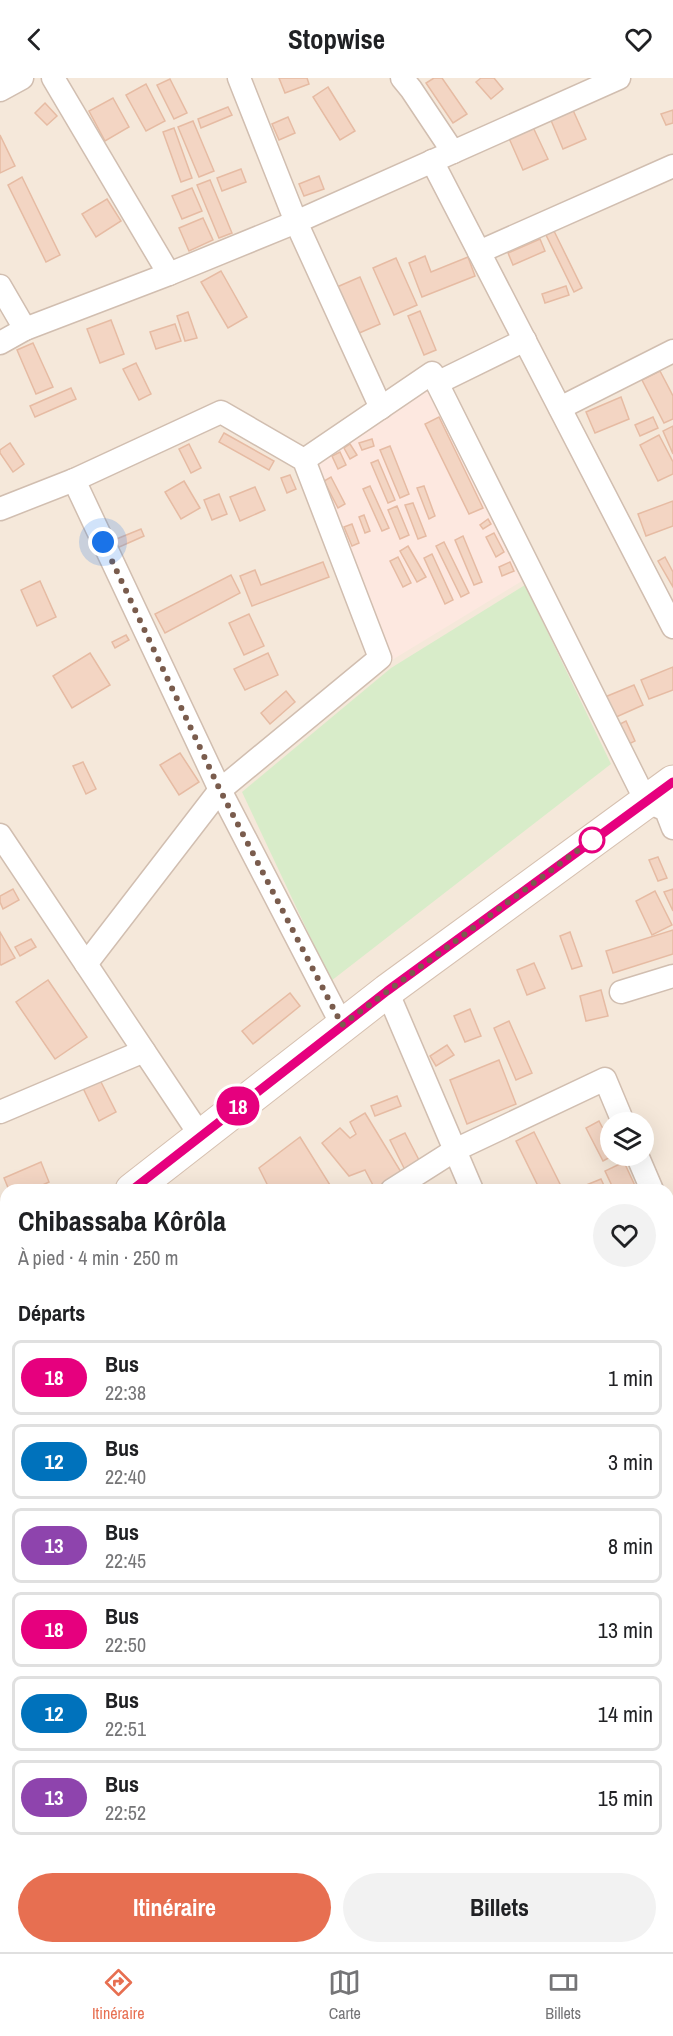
<!DOCTYPE html>
<html lang="fr">
<meta charset="utf-8">
<style>
body{margin:0;font-family:"Archivo Narrow",sans-serif;background:#f2f2f2;color:#202124;height:100vh;display:flex;flex-direction:column;font-size:22px;white-space:nowrap}
*{box-sizing:border-box;margin:0}
p{font-size:20px;color:#757577}
.icon{flex:none;width:33px;height:33px;fill:none;stroke:currentColor;stroke-width:2;stroke-linecap:round;stroke-linejoin:round}
.map{position:relative;flex:1;overflow:hidden}
.details{position:absolute;left:0px;top:1106px;width:674px;height:770px;display:flex;flex-direction:column;background:#fff;border-radius:18px 18px 0 0;box-shadow:0 6px 24px #0002}
.details>*{flex:none}
.badge{padding:0 12px;border-radius:20px;font-size:21px;line-height:39px}
.buttons{position:absolute;left:600px;top:1034px;display:grid;gap:12px}
.buttons a{display:grid;place-items:center;width:54px;height:54px;border-radius:50%;background:#fff;box-shadow:0 6px 24px #0002;font-size:30px}
.you{position:absolute;width:30px;height:30px;margin:-15px;border:4px solid #fff;border-radius:50%;background:#1a73e8;box-shadow:0 0 0 9px #1a73e833}
.map>.badge{position:absolute;translate:-50% -50%;box-shadow:0 0 0 3px #fff}
h2{padding:0 18px;font-size:22px;line-height:54px}
.round{display:grid;place-items:center;flex:none;width:63px;height:63px;border-radius:32px;background:#f2f2f2}
.headline{display:flex;align-items:center;justify-content:space-between;height:102px;padding:0 18px}
h1{font-size:28px;font-weight:700;line-height:45px}
.primary-button{display:flex;gap:12px;margin-top:auto;padding:12px 18px}
.primary-button a{flex:1;height:69px;border-radius:36px;background:#e76f51;color:#fff;font-size:24px;font-weight:700;line-height:69px;text-align:center}
.primary-button a+a{background:#f2f2f2;color:#202124}
ul{padding:0;list-style:none}
li{display:flex;align-items:center;gap:18px;height:75px;margin:0 12px 9px;padding:0 6px;border:3px solid #e0e0e0;border-radius:9px}
li div{flex:1}
li b{display:block;font-size:22px}
li em{font-style:normal}
li .badge{min-width:66px;font-weight:700;text-align:center}
header{display:flex;justify-content:space-between;align-items:center;height:78px;padding:0 18px;background:#fff;font-size:27px;font-weight:700}
.dock{display:flex;justify-content:space-around;align-items:center;height:84px;border-top:2px solid #e0e0e0;background:#fff;font-size:16px;color:#757577}
.dock a{display:grid;justify-items:center;gap:3px}
.dock .active{color:#e76f51}
.map>svg:first-child{display:block}
</style>
<header><svg class="icon" aria-label="back" viewBox="0 0 24 24"><path d="M15 5l-7 7 7 7"/></svg>Stopwise<svg class="icon" aria-label="heart" viewBox="0 0 24 24"><path d="M12 20l-8-8c-3-5 5-10 8-4 3-6 11-1 8 4z"/></svg></header>
<div class="map">
<svg width="673" height="1874" viewBox="0 0 673 1874">
<rect width="100%" height="100%" fill="#fdf6ec"/>
<g fill="#f5e8da" fill-rule="evenodd">
<path d="M0 0H673V1544L668 1545V1112H6V1601L0 1604ZM610 1044H644V1077H610Z"/>
<path d="M6 1708V1869H668V1713L673 1710V1874H0V1710Z"/>
</g>
<path fill="#fde8e0" d="M426 308 522 503 392 582 314 377Z"/>
<path fill="#d8ecc9" d="M525 507 611 686 331 903 242 714 391 590Z"/>
<g fill="none" stroke-linecap="round" stroke-linejoin="round">
<g stroke="#a5d3da" stroke-width="7">
<path d="M668 1597 673 1595"/>
<path d="M0 1664H6"/>
</g>
</g>
<g fill="#f3d5c3" stroke="#e6bba3" stroke-width="1.5">
<path d="M279 0H307L309 6 285 15Z"/>
<path d="M434 0H442L467 36 453 45 426 5Z"/>
<path d="M481 0H494L503 11 491 21 476 4Z"/>
<path d="M170 1 187 35 174 41 157 7Z"/>
<path d="M146 6 165 43 146 53 126 17Z"/>
<path d="M328 9 355 53 340 62 313 19Z"/>
<path d="M113 20 129 49 105 63 89 33Z"/>
<path d="M45 25 57 38 47 47 35 35Z"/>
<path d="M228 29 232 37 201 50 198 41Z"/>
<path d="M572 30 586 61 563 71 550 40Z"/>
<path d="M673 32V45L666 47 661 36Z"/>
<path d="M288 39 295 55 279 62 272 46Z"/>
<path d="M193 43 214 93 199 99 178 49Z"/>
<path d="M532 47 548 81 523 92 508 58Z"/>
<path d="M174 50 192 100 181 104 163 54Z"/>
<path d="M0 57 15 88 0 95Z"/>
<path d="M241 91 246 104 222 113 217 100Z"/>
<path d="M319 98 324 111 304 118 299 106Z"/>
<path d="M22 99 60 177 46 184 8 107Z"/>
<path d="M210 102 232 155 219 160 197 107Z"/>
<path d="M192 110 202 133 182 141 172 118Z"/>
<path d="M107 121 121 143 96 159 82 136Z"/>
<path d="M203 140 213 162 189 173 179 150Z"/>
<path d="M554 153 582 210 574 214 546 157Z"/>
<path d="M540 161 545 173 513 187 508 175Z"/>
<path d="M425 178 431 194 468 179 475 198 422 219 409 185Z"/>
<path d="M396 180 417 227 394 237 373 190Z"/>
<path d="M221 193 247 239 228 250 201 204Z"/>
<path d="M360 199 380 246 357 256 337 209Z"/>
<path d="M566 208 569 217 545 225 542 216Z"/>
<path d="M420 233 436 272 424 277 408 238Z"/>
<path d="M188 234 197 260 185 263 177 238Z"/>
<path d="M111 242 124 276 100 285 87 251Z"/>
<path d="M175 246 181 263 156 271 150 254Z"/>
<path d="M33 265 53 309 36 316 17 272Z"/>
<path d="M136 285 151 316 139 322 123 291Z"/>
<path d="M660 293 673 318V341L664 345 642 302Z"/>
<path d="M71 310 76 321 35 339 30 328Z"/>
<path d="M621 319 629 341 595 355 586 334Z"/>
<path d="M439 339 483 430 469 436 425 346Z"/>
<path d="M653 339 658 350 640 358 635 347Z"/>
<path d="M673 348V376L663 353Z"/>
<path d="M224 355 274 383 269 392 219 364Z"/>
<path d="M659 357 673 384V396L658 403 640 367Z"/>
<path d="M372 361 374 368 362 372 359 365Z"/>
<path d="M10 365 24 386 13 394 0 375V372Z"/>
<path d="M189 366 201 390 191 395 179 371Z"/>
<path d="M350 366 357 377 350 381 344 370Z"/>
<path d="M390 368 409 416 400 420 380 372Z"/>
<path d="M340 374 346 387 338 391 332 378Z"/>
<path d="M378 382 395 422 388 425 371 385Z"/>
<path d="M290 397 296 411 287 415 281 400Z"/>
<path d="M331 399 345 426 338 430 324 403Z"/>
<path d="M184 403 200 430 181 441 165 414Z"/>
<path d="M370 408 389 450 382 453 363 411Z"/>
<path d="M424 408 435 438 429 441 417 410Z"/>
<path d="M255 409 265 432 240 443 230 419Z"/>
<path d="M219 416 227 436 212 442 204 422Z"/>
<path d="M673 423V448L646 458 638 436Z"/>
<path d="M413 425 426 458 418 461 405 427Z"/>
<path d="M397 428 409 457 400 461 388 432Z"/>
<path d="M364 437 370 453 365 455 359 439Z"/>
<path d="M488 441 491 446 483 451 480 447Z"/>
<path d="M352 446 359 465 352 468 344 449Z"/>
<path d="M141 451 144 458 117 470 114 462Z"/>
<path d="M494 455 504 474 496 479 486 459Z"/>
<path d="M463 458 482 504 474 507 455 462Z"/>
<path d="M444 464 469 515 461 519 436 468Z"/>
<path d="M408 468 426 499 417 504 400 473Z"/>
<path d="M432 476 453 522 445 526 424 480Z"/>
<path d="M398 479 411 505 403 509 390 483Z"/>
<path d="M665 479 673 494V509L658 483Z"/>
<path d="M323 484 329 499 252 528 240 498 255 492 261 507Z"/>
<path d="M510 484 514 493 502 498 499 489Z"/>
<path d="M231 497 240 515 165 555 155 536Z"/>
<path d="M40 503 56 539 37 548 21 512Z"/>
<path d="M249 536 264 568 244 577 229 545Z"/>
<path d="M126 557 129 562 115 570 112 564Z"/>
<path d="M90 575 110 607 72 630 53 598Z"/>
<path d="M268 575 278 597 245 612 234 591Z"/>
<path d="M673 589V612L649 621 641 602Z"/>
<path d="M634 607 643 627 614 640 605 619Z"/>
<path d="M286 613 295 624 270 646 261 635Z"/>
<path d="M626 643 635 663 625 668 616 648Z"/>
<path d="M180 675 199 704 179 717 160 687Z"/>
<path d="M83 684 96 711 86 716 73 688Z"/>
<path d="M658 779 667 800 658 803 649 782Z"/>
<path d="M13 811 19 822 3 831 0 824V818Z"/>
<path d="M673 811V833L664 814Z"/>
<path d="M655 813 672 847 652 857 636 823Z"/>
<path d="M673 852V876L613 895 606 873Z"/>
<path d="M0 854 15 880 1 887 0 886Z"/>
<path d="M570 854 582 888 572 891 560 858Z"/>
<path d="M31 861 36 869 20 878 15 869Z"/>
<path d="M534 885 545 910 527 917 517 892Z"/>
<path d="M48 902 87 959 55 981 16 924Z"/>
<path d="M601 912 608 938 586 943 580 918Z"/>
<path d="M290 915 300 928 253 966 242 953Z"/>
<path d="M470 931 481 958 465 964 454 938Z"/>
<path d="M509 943 532 995 516 1002 494 950Z"/>
<path d="M447 967 454 977 436 988 430 978Z"/>
<path d="M499 982 516 1026 467 1046 450 1002Z"/>
<path d="M99 1000 116 1034 99 1043 82 1008Z"/>
<path d="M397 1018 401 1028 375 1038 371 1028Z"/>
<path d="M365 1035 401 1094 375 1111 365 1092 349 1098 322 1065 340 1050 350 1060 356 1056 350 1044Z"/>
<path d="M599 1043 610 1064V1077H614L603 1083 586 1050Z"/>
<path d="M534 1054 562 1110 559 1112H540L516 1063Z"/>
<path d="M405 1055 420 1084 405 1092 390 1062Z"/>
<path d="M300 1059 330 1107 323 1112H270L259 1090Z"/>
<path d="M41 1084 49 1104 32 1112H9L4 1100Z"/>
<path d="M624 1084 637 1112H614L605 1093Z"/>
<path d="M601 1101 606 1112H574Z"/>
<path d="M0 1125 6 1136V1156L3 1157 0 1151Z"/>
<path d="M668 1367 673 1380V1413L668 1415Z"/>
<path d="M0 1380 6 1391V1399L0 1403Z"/>
<path d="M2 1417 6 1425V1452L0 1454V1418Z"/>
<path d="M673 1706V1760L668 1763V1708Z"/>
<path d="M228 1869H240L242 1874H231Z"/>
<path d="M536 1869H548L550 1873 538 1874Z"/>
</g>
<g fill="none" stroke-linecap="round" stroke-linejoin="round">
<g stroke="#d1beb0" stroke-width="25">
<g id="minor">
<path d="M53 0 169 196"/>
<path d="M239 0 296 144 381 330"/>
<path d="M402 0 411 11 453 74"/>
<path d="M0 12 22 0"/>
<path d="M432 83 673 549"/>
<path d="M479 174 673 88"/>
<path d="M0 208 25 251"/>
<path d="M0 265 25 251 169 196 296 144 619 0"/>
<path d="M437 305 525 262"/>
<path d="M560 330 673 273"/>
<path d="M304 382 432 295 646 723 666 732 673 750"/>
<path d="M74 402 220 712 342 947"/>
<path d="M0 431 74 402 221 334 304 382 380 580 220 712 86 886"/>
<path d="M0 757 200 1057"/>
<path d="M387 913 472 1112"/>
<path d="M621 914 673 898"/>
<path d="M0 1034 144 973"/>
<path d="M637 1077 652 1112"/>
<path d="M392 1112 455 1072 605 1001 623 1044"/>
<path d="M668 1148 673 1161"/>
<path d="M668 1331 673 1330"/>
<path d="M0 1541 6 1554"/>
<path d="M668 1676 673 1674"/>
<path d="M668 1788 673 1801"/>
<path d="M0 1808 6 1824"/>
<path d="M22 1869 24 1874"/>
<path d="M163 1869 165 1874"/>
<path d="M521 1869 524 1874"/>
<path d="M331 1874 337 1869"/>
</g>
</g>
<g stroke="#d6c0b0" stroke-width="35">
<g id="secondary">
<path d="M132 1112 387 913 673 704"/>
<path d="M0 1242 6 1237"/>
</g>
</g>
<use href="#minor" stroke="#fff" stroke-width="22"/>
<use href="#secondary" stroke="#fff" stroke-width="33"/>
</g>
<g fill="none" stroke-linecap="round" stroke-linejoin="round">
<g stroke="#fff" stroke-width="14">
<path id="line" d="M132 1112 387 913 673 704"/>
</g>
<use href="#line" stroke="#e6007e" stroke-width="9"/>
<path stroke="#7a5c4d" stroke-width="6" stroke-dasharray="0 10.8" d="M103 464 220 712 342 947 592 762"/>
</g>
<circle fill="#fff" stroke="#e6007e" stroke-width="3" cx="592" cy="762" r="12"/>
</svg>
<div class="buttons">
<a><svg class="icon" aria-label="layers" viewBox="0 0 24 24"><path d="M12 4l9 5-9 5-9-5zM3 14l9 5 9-5"/></svg></a>
</div>
<div class="you" style="left:103px;top:464px"></div>
<b class="badge" style="left:238px;top:1028px;background:#e6007e;color:#fff">18</b>
<section class="details">
<div class="headline"><div><h1>Chibassaba Kôrôla</h1><p>À pied · 4 min · 250 m</p></div><a class="round"><svg class="icon" aria-label="heart" viewBox="0 0 24 24"><path d="M12 20l-8-8c-3-5 5-10 8-4 3-6 11-1 8 4z"/></svg></a></div>
<h2>Départs</h2>
<ul>
<li><span class="badge" style="background:#e6007e;color:#fff">18</span><div><b>Bus</b><p>22:38</p></div><em>1 min</em></li>
<li><span class="badge" style="background:#0072bc;color:#fff">12</span><div><b>Bus</b><p>22:40</p></div><em>3 min</em></li>
<li><span class="badge" style="background:#8e44ad;color:#fff">13</span><div><b>Bus</b><p>22:45</p></div><em>8 min</em></li>
<li><span class="badge" style="background:#e6007e;color:#fff">18</span><div><b>Bus</b><p>22:50</p></div><em>13 min</em></li>
<li><span class="badge" style="background:#0072bc;color:#fff">12</span><div><b>Bus</b><p>22:51</p></div><em>14 min</em></li>
<li><span class="badge" style="background:#8e44ad;color:#fff">13</span><div><b>Bus</b><p>22:52</p></div><em>15 min</em></li>
</ul>
<div class="primary-button"><a>Itinéraire</a><a>Billets</a></div>
</section>
</div>
<nav class="dock">
<a class="active"><svg class="icon" aria-label="directions" viewBox="0 0 24 24"><path d="M12 3l9 9-9 9-9-9zM9 14v-3h6M13 9l2 2-2 2"/></svg>Itinéraire</a>
<a><svg class="icon" aria-label="map" viewBox="0 0 24 24"><path d="M3 6l6-2 6 2 6-2v14l-6 2-6-2-6 2zM9 4v14M15 6v14"/></svg>Carte</a>
<a><svg class="icon" aria-label="tickets" viewBox="0 0 24 24"><path d="M3 7h18v10H3zM15 7v10"/></svg>Billets</a>
</nav>
